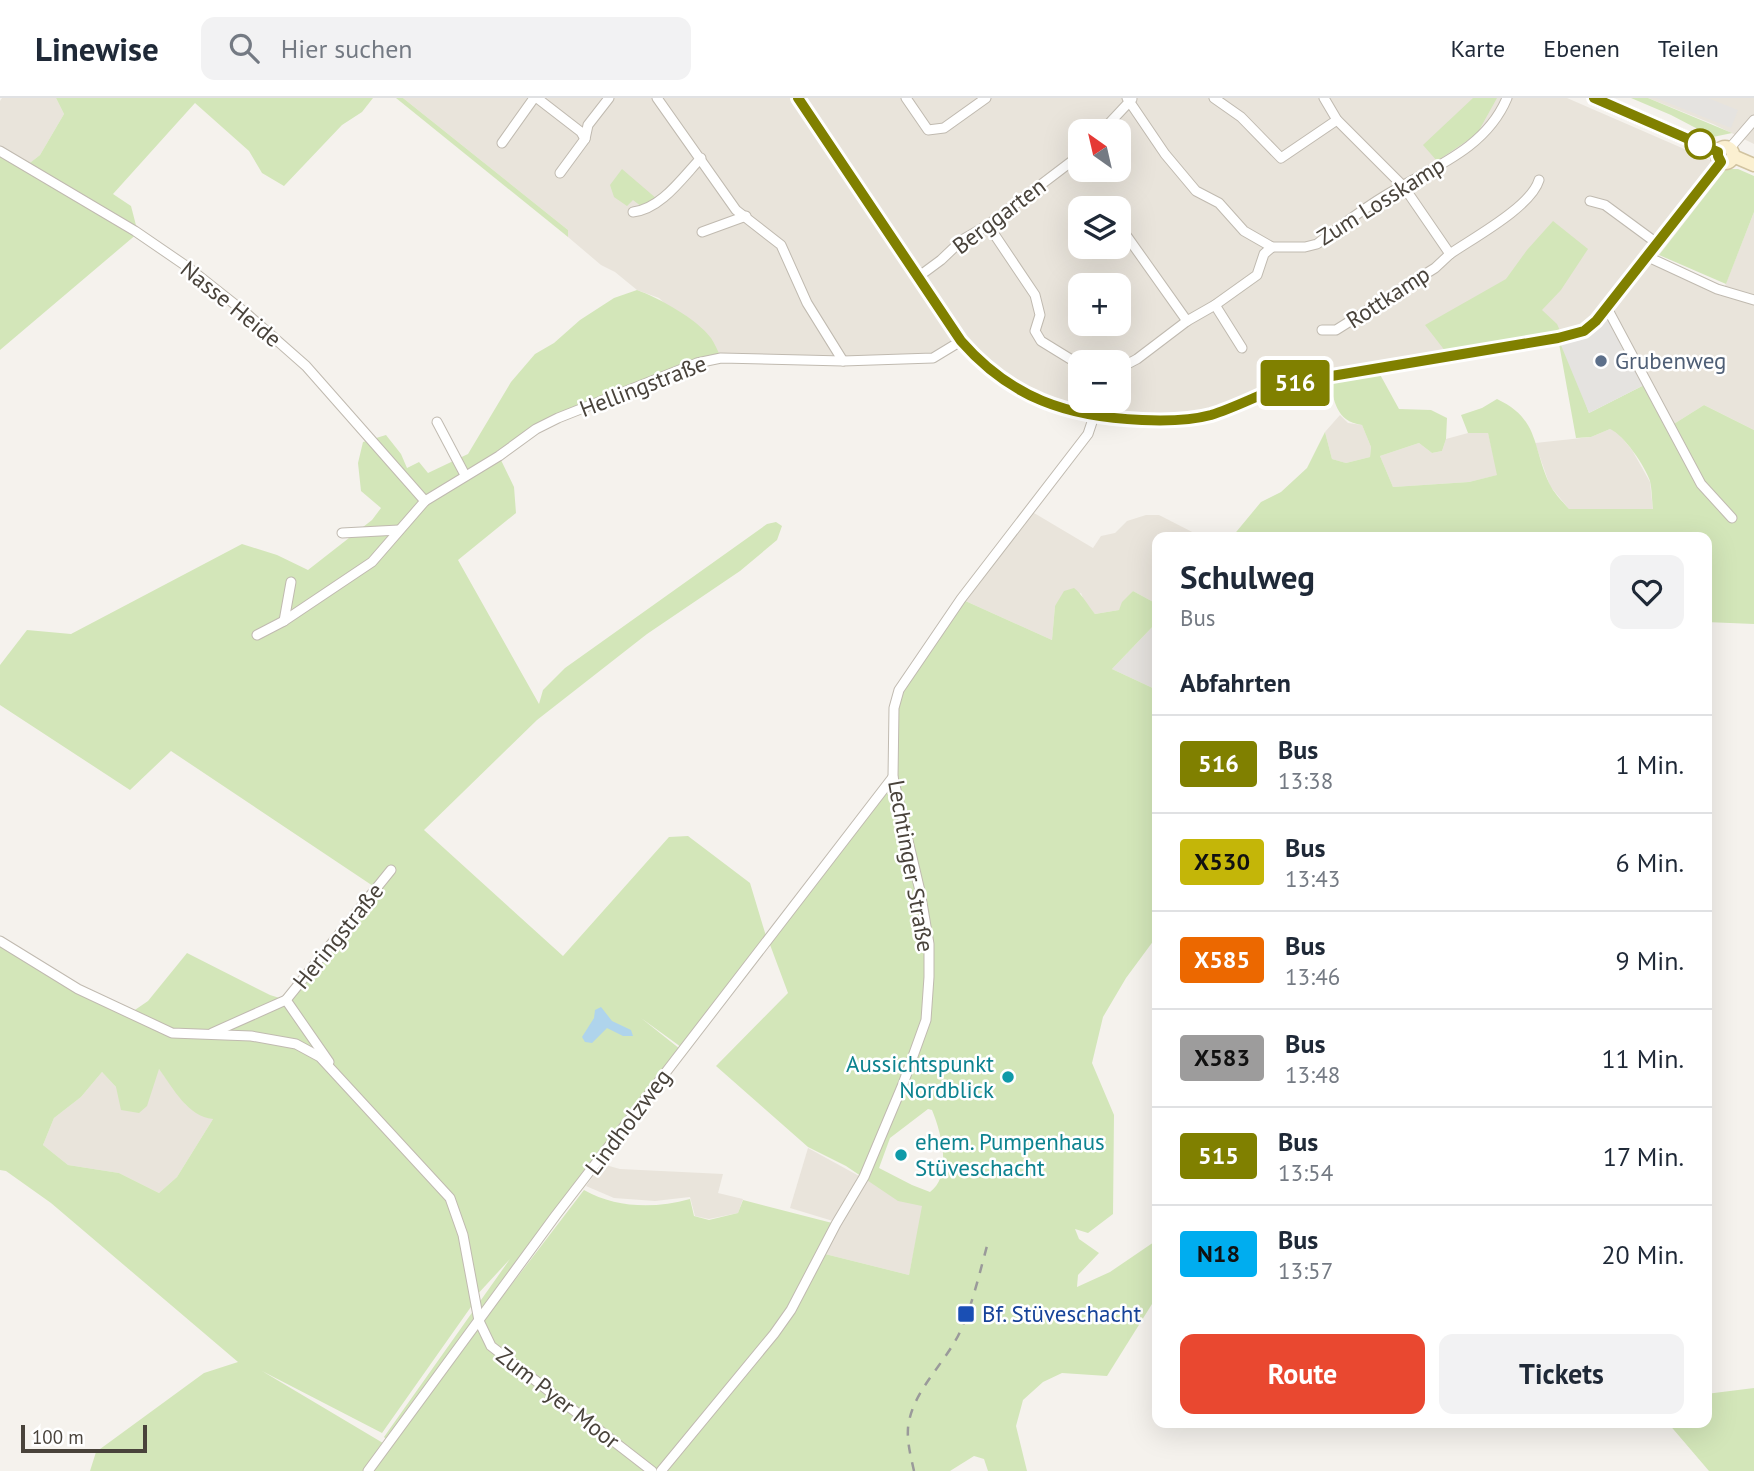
<!DOCTYPE html>
<html lang="de">
<meta charset="utf-8">
<style>
body{margin:0;font-family:"PT Sans",sans-serif;background:#f2f2f3;color:#1f2937;height:100vh;display:flex;flex-direction:column;font-size:26px;white-space:nowrap}
*{box-sizing:border-box;margin:0}
p{font-size:23px;color:#747a83}
.icon{flex:none;width:38px;height:38px;fill:none;stroke:currentColor;stroke-width:2;stroke-linecap:round;stroke-linejoin:round}
.map{position:relative;flex:1;overflow:hidden}
.drawer{position:absolute;left:1152px;top:434px;width:560px;height:896px;display:flex;flex-direction:column;background:#fff;border-radius:14px;box-shadow:0 7px 28px #0002}
.drawer>*{flex:none}
.badge{padding:0 14px;border-radius:5px;font-size:24px;line-height:46px}
.needle{width:46px;rotate:326deg}
.controls{position:absolute;left:1068px;top:21px;display:grid;gap:14px}
.controls a{display:grid;place-items:center;width:63px;height:63px;border-radius:14px;background:#fff;box-shadow:0 7px 28px #0002;font-size:35px}
.scale{position:absolute;left:21px;bottom:18px;width:126px;box-sizing:border-box;padding-left:7px;border:4px solid #49433b;border-top:0;font-size:19px;line-height:24px;white-space:nowrap;color:#49433b;-webkit-text-stroke:5px #fff;paint-order:stroke}
.map>.badge{position:absolute;translate:-50% -50%;box-shadow:0 0 0 4px #fff}
h2{padding:0 28px;font-size:26px;line-height:63px}
.round{display:grid;place-items:center;flex:none;width:74px;height:74px;border-radius:14px;background:#f2f2f3}
.headline{display:flex;align-items:center;justify-content:space-between;height:119px;padding:0 28px}
h1{font-size:33px;font-weight:700;line-height:52px}
.primary-button{display:flex;gap:14px;margin-top:auto;padding:14px 28px}
.primary-button a{flex:1;height:80px;border-radius:14px;background:#e94830;color:#fff;font-size:28px;font-weight:700;line-height:80px;text-align:center}
.primary-button a+a{background:#f2f2f3;color:#1f2937}
ul{padding:0;list-style:none}
li{display:flex;align-items:center;gap:21px;height:98px;padding:0 28px;border-top:2px solid #e0e1e3}
li div{flex:1}
li b{display:block;font-size:26px}
li em{font-style:normal}
li .badge{min-width:77px;font-weight:700;text-align:center}
header{display:flex;align-items:center;gap:42px;box-sizing:border-box;height:98px;padding:0 35px;background:#fff;border-bottom:2px solid #e0e1e3}
header strong{font-size:33px}
nav{display:flex;gap:38px;margin-inline-start:auto;font-size:24px}
.search{width:490px;height:63px;background:#f2f2f3;display:flex;align-items:center;gap:18px;box-sizing:border-box;padding:0 24px;border-radius:14px;color:#747a83;font-size:26px}
.map>svg:first-child{display:block}
</style>
<header>
<strong>Linewise</strong>
<div class="search"><svg class="icon" aria-label="search" viewBox="0 0 24 24"><circle cx="10" cy="10" r="6"/><path d="M15 15l6 6"/></svg>Hier suchen</div>
<nav><a>Karte</a><a>Ebenen</a><a>Teilen</a></nav>
</header>
<div class="map">
<svg width="1754" height="1373" viewBox="0 0 1754 1373">
<rect width="100%" height="100%" fill="#f5f2ed"/>
<g fill="#e9e4db" fill-rule="evenodd">
<path d="M2 0H56L64 16 40 57 26 68 0 53V3Z"/>
<path d="M403 0H1567L1712 63 1639 160 1721 198 1754 114V332L1704 307 1669 329 1646 286 1584 233 1296 284 1211 317 1121 321 1032 300 961 243 933 260H721L659 200 637 192 615 174 601 167 568 139V132ZM1080 33H1118V72H1080ZM1080 110H1118V149H1080ZM1080 187H1118V226H1080ZM1080 264H1118V303H1080Z"/>
<path d="M1648 0H1754V46L1713 26Z"/>
<path d="M1340 317 1348 325 1362 327 1371 349 1370 359 1346 365 1332 361 1325 334Z"/>
<path d="M1610 331 1617 334 1632 352 1650 384 1653 412 1569 411 1550 388 1535 345 1591 339Z"/>
<path d="M1468 335H1488L1498 377 1469 384 1393 389 1380 358 1419 345 1432 355 1442 353 1446 341Z"/>
<path d="M1029 412 1093 450 1101 438 1115 435 1127 423 1146 417H1159L1202 439H1157V506L1133 493 1119 512 1095 516 1085 505 1081 495 1055 508 1052 542 961 501Z"/>
<path d="M159 971 186 1007 213 1021 177 1079 159 1095 119 1075 68 1067 43 1047 54 1020 81 999 102 974 116 989Z"/>
<path d="M808 1050 859 1078 833 1123 790 1110Z"/>
<path d="M602 1066 620 1071 723 1076 718 1095 743 1101 738 1115 709 1121 695 1118 690 1099 655 1103 614 1100 586 1088Z"/>
<path d="M864 1079 923 1108 909 1177 821 1155Z"/>
</g>
<path fill="#e5e2de" d="M1157 524V592L1112 571Z"/>
<g fill="#d3e6b9" fill-rule="evenodd">
<path d="M56 0H373L362 14 342 27 284 88 262 75 249 53 195 5 113 96 131 108 138 135 0 252V53L26 68 40 57 64 16Z"/>
<path d="M396 0H403L568 132V139Z"/>
<path d="M1473 0H1497L1477 36 1437 63 1423 47Z"/>
<path d="M1631 0H1648L1732 35 1713 39 1671 17Z"/>
<path d="M622 71 657 101 642 109 633 102 627 108 614 99 610 87Z"/>
<path d="M1726 71H1738L1754 78V114L1726 186 1659 157Z"/>
<path d="M1553 123 1588 151 1561 192 1542 212 1557 226 1563 239 1589 315 1646 286 1669 329 1704 307 1754 332V526L1706 524V439H1274V437L1270 439H1232L1261 404 1281 394 1307 370 1325 334 1332 361 1346 365 1370 359 1371 349 1362 327C1335 323 1335 303 1328 279L1377 271 1399 311 1431 312 1447 320 1446 341 1442 353 1432 355 1419 345 1380 358 1393 389 1469 384 1497 377 1488 335H1468L1461 317 1482 310 1497 301C1539 321 1532 347 1549 385 1553 394 1562 403 1569 411H1653C1652 403 1652 392 1650 383 1645 368 1624 337 1610 331L1591 339 1576 340 1558 240 1449 258 1425 227 1506 181 1527 152Z"/>
<path d="M637 192C659 200 697 221 711 240 715 246 718 253 721 260L558 320 499 358 514 389 516 415 458 462 539 606 543 592 565 570 767 426 776 424 782 428 777 442 740 473 647 536 537 622 424 732 563 858 669 739 688 738 750 785 766 838 681 949 641 920 680 951 499 1186 386 1341 384 1339 510 1161 475 1199 473 1206 382 1335 262 1273 388 1348 584 1092C616 1110 654 1111 690 1101L694 1118 709 1122 738 1115 743 1102 836 1126 821 1155 909 1177 922 1108 898 1103 846 1068 808 1049 716 968 788 895 769 844 893 679 899 592 961 501 1052 542 1055 508 1064 493 1074 490C1083 497 1088 508 1095 516L1119 512 1122 504 1133 493 1157 506V524L1112 571 1157 592V838L1126 880 1103 919 1092 965 1114 1017 1113 1116 1088 1135 1075 1131 1079 1141 1099 1155 1078 1177 1077 1189 1110 1174 1157 1142V1198L1107 1278 1062 1275 1043 1284 1023 1302 1016 1328 1027 1373H988L984 1361 974 1358 950 1373H90L96 1354 204 1275 238 1264 51 1105 6 1073 0 1072V843L129 916 148 903 187 855 270 897 286 902 376 790 171 653 130 692 0 607V567L27 532 71 536 242 446 277 457 308 472 372 422 381 410 361 393 358 365 363 344 386 337 401 356 407 370 419 364 428 375 468 356 511 284 535 256 554 245 580 222 614 200ZM159 971C173 990 188 1019 213 1021L177 1079 159 1095 119 1075 68 1067 43 1047 54 1020 81 999 102 974 116 989 121 1012 139 1015 147 1008ZM928 1011 932 1012C941 1034 953 1077 930 1094L912 1087 879 1070 890 1040Z"/>
<path d="M1754 1290V1373H1709L1668 1325H1706V1296Z"/>
</g>
<g fill="#e5e3e0">
<path d="M1656 0H1708L1738 12 1731 30Z"/>
<path d="M1607 210 1646 286 1589 315 1558 240 1584 233Z"/>
</g>
<path fill="#afd4ec" d="M601 909 612 923 631 932 633 938H623L607 930 592 945 585 944 582 939 594 920 595 912Z"/>
<g fill="none" stroke-linecap="round" stroke-linejoin="round">
<g stroke="#c0bab0" stroke-width="11">
<g id="street">
<path d="M537 0 581 34 585 41 588 27 609 0"/>
<path d="M657 0 736 112 781 147 807 205 843 263"/>
<path d="M798 0 961 243C1011 299 1066 319 1139 322 1162 322 1185 323 1208 318 1239 310 1265 291 1297 284 1383 267 1471 254 1558 240L1584 233 1596 223 1721 63"/>
<path d="M906 0 928 32 944 30 986 0"/>
<path d="M1127 0 1165 56 1196 93 1219 105 1244 133 1272 149H1305L1317 146C1338 130 1360 113 1383 99 1428 71 1485 53 1507 0"/>
<path d="M1214 0 1241 19 1281 60 1337 22"/>
<path d="M1102 33 1132 1"/>
<path d="M502 45 534 0"/>
<path d="M1729 51 1754 22"/>
<path d="M0 53 135 133 189 170 247 216 306 268 425 403"/>
<path d="M560 75 585 41"/>
<path d="M1590 103 1605 107 1658 146"/>
<path d="M633 114C661 111 682 80 701 60"/>
<path d="M988 127 1035 197 1040 217 1035 233 1041 243 1080 267"/>
<path d="M702 134 746 118"/>
<path d="M1118 141 1126 137 1187 223"/>
<path d="M1450 156C1473 140 1531 109 1539 82"/>
<path d="M1648 159 1717 191 1754 202"/>
<path d="M918 179 941 162 962 142 988 127 1080 57"/>
<path d="M1215 207 1242 250"/>
<path d="M1607 210 1701 386 1732 420"/>
<path d="M1322 232H1336L1435 170 1450 156 1404 89 1337 22 1324 0"/>
<path d="M1118 271 1137 261 1187 223 1215 207 1257 177 1264 156 1272 149"/>
<path d="M437 324 465 377"/>
<path d="M342 435 399 432"/>
<path d="M284 523 291 484"/>
<path d="M257 537 284 523 372 464 425 403 499 358 536 331 558 320 697 265 721 260 843 263 933 260 961 243"/>
<path d="M0 843 78 891 172 935 251 938 296 946 320 959 450 1100 463 1137 479 1223 491 1248 652 1373"/>
<path d="M286 902 329 964"/>
<path d="M212 935 286 902 391 772"/>
<path d="M368 1373 556 1117 893 679"/>
<path d="M661 1373 774 1236 791 1212 836 1126 864 1079 903 986 926 922 929 879V846L920 793 893 679 894 610 899 592 961 501 1088 336 1094 318"/>
</g>
</g>
<g stroke="#d1c3a0" stroke-width="15">
<g id="secondary">
<path d="M1594 0 1718 54"/>
<circle cx="1725" cy="57" r="8"/>
<path d="M1733 58 1754 67"/>
</g>
</g>
<use href="#street" stroke="#fff" stroke-width="9"/>
<use href="#secondary" stroke="#fbf0d1" stroke-width="12"/>
<path stroke="#9a9a9a" stroke-width="2.5" stroke-dasharray="9 9" stroke-linecap="butt" d="M914 1373C911 1359 907 1345 908 1330 911 1298 938 1272 954 1245 969 1221 979 1177 987 1148"/>
</g>
<g fill="none" stroke-linecap="round" stroke-linejoin="round">
<g stroke="#fff" stroke-width="16">
<path id="line" d="M798 0 961 243C1011 300 1067 319 1142 322 1165 323 1189 323 1211 317 1240 308 1267 292 1296 284L1558 240 1584 233 1596 223 1721 64 1718 58V54L1594 0"/>
</g>
<use href="#line" stroke="#808000" stroke-width="10"/>
</g>
<circle fill="#fff" stroke="#808000" stroke-width="3.5" cx="1700" cy="46" r="14"/>
<circle fill="#5c6f8a" stroke="#fff" stroke-width="2.5" cx="1601" cy="263" r="7"/>
<g fill="#0f9aa8" stroke="#fff" stroke-width="2.5">
<circle cx="1008" cy="979" r="7"/>
<circle cx="901" cy="1057" r="7"/>
</g>
<rect fill="#1a4fb4" stroke="#fff" stroke-width="2.5" x="957" y="1207" width="18" height="18" rx="3.5"/>
<g text-anchor="middle" stroke-width="5" stroke-linejoin="round" paint-order="stroke">
<g font-size="23" fill="#49433b" stroke="#fff">
<text transform="translate(1381 103) rotate(-32)" y="8">Zum Losskamp</text>
<text transform="translate(999 118) rotate(-37)" y="8">Berggarten</text>
<text transform="translate(1388 199) rotate(-33)" y="8">Rottkamp</text>
<text transform="translate(231 206) rotate(39)" y="8">Nasse Heide</text>
<text transform="translate(643 288) rotate(-21)" y="8">Hellingstraße</text>
<text transform="translate(911 768) rotate(80)" y="8">Lechtinger Straße</text>
<text transform="translate(338 838) rotate(-51)" y="8">Heringstraße</text>
<text transform="translate(628 1024) rotate(-53)" y="8">Lindholzweg</text>
<text transform="translate(558 1300) rotate(38)" y="8">Zum Pyer Moor</text>
</g>
<g font-size="23" fill="#4e5e75" stroke="#fff" text-anchor="start">
<text x="1615" y="271">Grubenweg</text>
</g>
<g font-size="23" fill="#0d838f" stroke="#fff" text-anchor="end">
<text x="994" y="974">Aussichtspunkt<tspan x="994" dy="26">Nordblick</tspan></text>
<text x="915" y="1052" text-anchor="start">ehem. Pumpenhaus<tspan x="915" dy="26">Stüveschacht</tspan></text>
</g>
<g font-size="23" fill="#164399" stroke="#fff" text-anchor="start">
<text x="982" y="1224">Bf. Stüveschacht</text>
</g>
</g>
</svg>
<div class="controls">
<a><svg class="needle" viewBox="-14 -14 28 28"><path d="M0-13l5 13h-10z" fill="#e53935"/><path d="M0 13l5-13h-10z" fill="#747a83"/></svg></a>
<a><svg class="icon" aria-label="layers" viewBox="0 0 24 24"><path d="M12 4l9 5-9 5-9-5zM3 14l9 5 9-5"/></svg></a>
<a>+</a>
<a>−</a>
</div>
<div class="scale">100 m</div>
<b class="badge" style="left:1295px;top:285px;background:#808000;color:#fff">516</b>
<section class="drawer">
<div class="headline"><div><h1>Schulweg</h1><p>Bus</p></div><a class="round"><svg class="icon" aria-label="heart" viewBox="0 0 24 24"><path d="M12 20l-8-8c-3-5 5-10 8-4 3-6 11-1 8 4z"/></svg></a></div>
<h2>Abfahrten</h2>
<ul>
<li><span class="badge" style="background:#808000;color:#fff">516</span><div><b>Bus</b><p>13:38</p></div><em>1 Min.</em></li>
<li><span class="badge" style="background:#c4b608;color:#111">X530</span><div><b>Bus</b><p>13:43</p></div><em>6 Min.</em></li>
<li><span class="badge" style="background:#ec6800;color:#fff">X585</span><div><b>Bus</b><p>13:46</p></div><em>9 Min.</em></li>
<li><span class="badge" style="background:#9d9c9c;color:#111">X583</span><div><b>Bus</b><p>13:48</p></div><em>11 Min.</em></li>
<li><span class="badge" style="background:#808000;color:#fff">515</span><div><b>Bus</b><p>13:54</p></div><em>17 Min.</em></li>
<li><span class="badge" style="background:#00adef;color:#111">N18</span><div><b>Bus</b><p>13:57</p></div><em>20 Min.</em></li>
</ul>
<div class="primary-button"><a>Route</a><a>Tickets</a></div>
</section>
</div>
